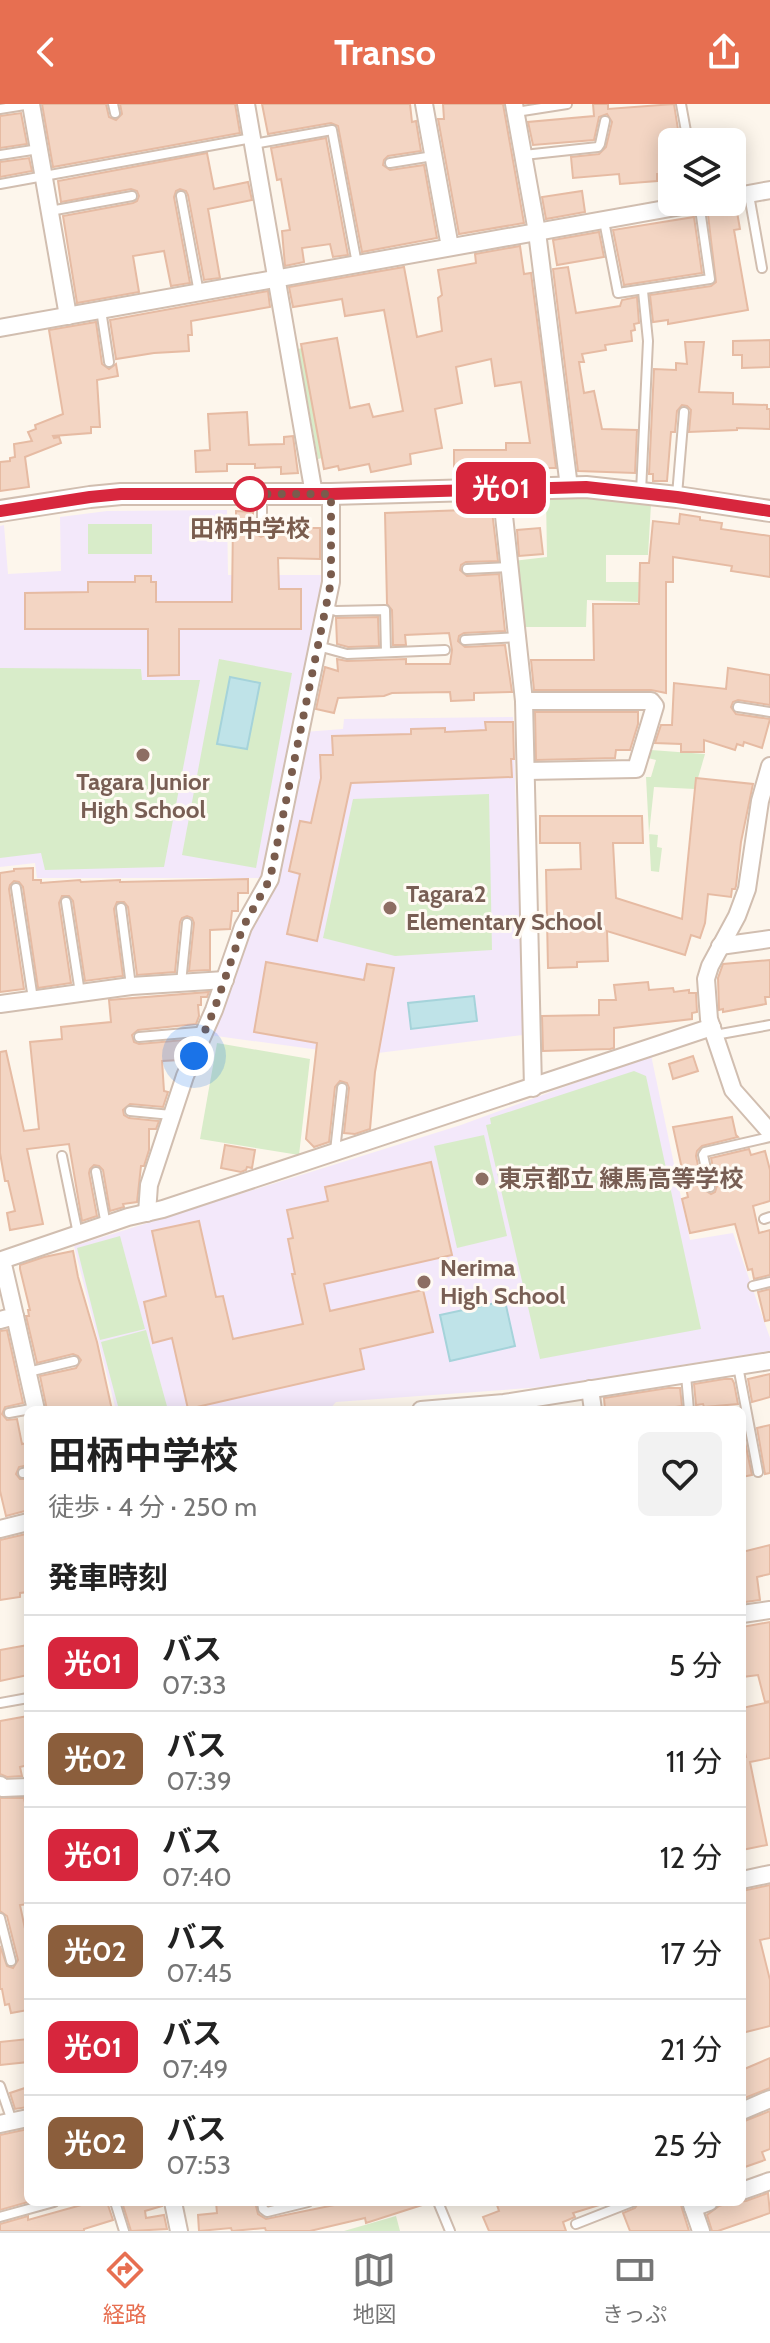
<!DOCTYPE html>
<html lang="ja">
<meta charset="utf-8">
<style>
body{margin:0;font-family:Cabin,"Noto Sans JP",sans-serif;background:#f2f2f2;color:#222;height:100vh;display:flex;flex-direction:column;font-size:30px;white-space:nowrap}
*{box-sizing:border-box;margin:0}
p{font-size:26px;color:#767676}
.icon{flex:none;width:44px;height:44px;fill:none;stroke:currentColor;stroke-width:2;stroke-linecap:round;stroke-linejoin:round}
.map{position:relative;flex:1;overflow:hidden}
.drawer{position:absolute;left:24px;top:1302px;width:722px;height:800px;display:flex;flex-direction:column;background:#fff;border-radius:12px;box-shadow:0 4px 20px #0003}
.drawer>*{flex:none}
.badge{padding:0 16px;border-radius:12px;font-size:28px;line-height:52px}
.fabs{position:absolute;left:658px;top:24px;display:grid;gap:16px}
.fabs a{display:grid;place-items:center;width:88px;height:88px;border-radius:12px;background:#fff;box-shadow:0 4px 20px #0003;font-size:40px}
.you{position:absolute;width:40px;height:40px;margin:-20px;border:6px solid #fff;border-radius:50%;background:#1a73e8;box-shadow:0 0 0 12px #1a73e833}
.map>.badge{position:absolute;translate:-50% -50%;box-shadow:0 0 0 4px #fff}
h2{padding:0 24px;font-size:30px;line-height:72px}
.round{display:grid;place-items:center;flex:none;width:84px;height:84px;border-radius:12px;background:#f2f2f2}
.summary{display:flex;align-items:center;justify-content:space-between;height:136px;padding:0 24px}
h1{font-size:38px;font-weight:700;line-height:60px}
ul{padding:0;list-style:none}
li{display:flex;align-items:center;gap:24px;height:96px;padding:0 24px;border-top:2px solid #e0e0e0}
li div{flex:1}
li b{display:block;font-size:30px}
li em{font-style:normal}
li .badge{min-width:88px;font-weight:700;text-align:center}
header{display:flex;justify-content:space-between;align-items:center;height:104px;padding:0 24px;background:#e76f51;color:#fff;font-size:36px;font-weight:700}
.tab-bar{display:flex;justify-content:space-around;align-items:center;height:112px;border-top:2px solid #e0e0e0;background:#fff;font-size:22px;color:#767676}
.tab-bar a{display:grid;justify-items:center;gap:4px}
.tab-bar .selected{color:#e76f51}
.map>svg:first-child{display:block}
</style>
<header><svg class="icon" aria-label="back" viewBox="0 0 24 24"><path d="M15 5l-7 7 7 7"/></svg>Transo<svg class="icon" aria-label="share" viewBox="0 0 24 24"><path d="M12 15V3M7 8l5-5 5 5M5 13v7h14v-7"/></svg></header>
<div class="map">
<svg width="770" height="2127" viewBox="0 0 770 2127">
<rect width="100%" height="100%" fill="#fdf6ec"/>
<g fill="#f3e8fa">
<path d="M227 406 228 471H323L262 774H37L35 759 0 763V422L4 421 8 470 61 467 60 413 107 407Z"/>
<path d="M513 613 523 931 378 949V954L209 931 249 826 304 628 343 625 344 615Z"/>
<path d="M651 951 690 1136 733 1129 770 1234V1247L543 1283 336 1298 329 1306H116L74 1142 461 1021Z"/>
</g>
<g fill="#d8ecc9">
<path d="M302 244 322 354 318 355 298 245Z"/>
<path d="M546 393 603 394 651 400 648 451H606V478H639L638 498 587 496 586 523H519L513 457 547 453Z"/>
<rect x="88" y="420" width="64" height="30"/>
<path d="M219 555 292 569 256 764 182 751Z"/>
<path d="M0 564 141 565 142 576H200L164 763 45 766 41 749 0 754Z"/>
<path d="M651 646 705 650 698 674H696L695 685 654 683 649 730 658 731 657 743 662 744 659 768 651 767 646 673H651L656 656 648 654Z"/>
<path d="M489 690 492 846 395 852 323 834 353 695Z"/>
<path d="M217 939 310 955 299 1051 200 1035Z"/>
<path d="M634 967 646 972 701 1225 540 1255 486 1021 491 1020 490 1014Z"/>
<path d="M484 1031 507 1132 457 1144 434 1042Z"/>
<path d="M120 1132 145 1225 100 1236 77 1144Z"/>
<path d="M146 1226 168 1306H119L101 1238Z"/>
<path d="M396 2112 400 2127H344Z"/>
</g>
<g fill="#bfe3e8" stroke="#a5d3da" stroke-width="2">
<path d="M230 573 260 579 247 645 217 640Z"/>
<path d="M474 892 477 917 411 925 408 899Z"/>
<path d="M505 1197 515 1242 450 1257 440 1211Z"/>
</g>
<g fill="#f3d5c3" stroke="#e6bba3" stroke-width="2">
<path d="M42 0H106L109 13 116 16 122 10 120 0H235L240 29 53 63Z"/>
<path d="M262 0H410L412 18 416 17 421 47 388 52 384 56 383 61 390 66 424 61 437 134 362 148 338 22 331 19 268 30Z"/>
<path d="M443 0H503L524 119 459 130 438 15H444Z"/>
<path d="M593 0H608V5L674 0 680 38H672V41L664 42 666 70H657V77L620 80 619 70 573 74 571 53 599 50 606 43 612 18 607 10 599 13 594 36 533 41 528 18 594 12Z"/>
<path d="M21 9 27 40 0 44V12Z"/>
<path d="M326 34 348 151 333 153 330 140 302 144 304 158 285 162 282 127 290 126 281 75 277 76 271 44Z"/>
<path d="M207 49 214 85 248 78 252 96 208 105 220 174 204 176 188 91 186 87 180 85 176 87 174 93 190 179 171 182 164 147 133 152 139 188 77 199 63 112 133 99 137 97 139 92 137 87 131 85 61 98 58 77Z"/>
<path d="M29 54 32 67 0 73V58Z"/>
<path d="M582 87 585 108 546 115 542 93Z"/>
<path d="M730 106 731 109 737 108 740 125 734 126 748 206 668 220V216L653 218 650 191 711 182 716 178 708 111Z"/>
<path d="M694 113 702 169 624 181 613 126Z"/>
<path d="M599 128 604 153 557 161 553 136Z"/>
<path d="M520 142 524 170 531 169 556 364H454V346H506V339H530L521 278 495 282 491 255 456 263 462 299 435 305 442 344 410 350 411 360 371 368 369 360 339 366 338 362 324 365 301 240 337 234 350 304 369 300 373 313 403 307 384 206 345 212 342 195 293 203 289 183 404 163 417 233 442 227 438 194 442 191 438 166 476 159 475 150Z"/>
<path d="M568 163 576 209 620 202 622 196 637 193 639 219 634 220 635 226 631 227 632 237 605 241 606 246 582 250 584 258H579L584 289 594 287 602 325 637 326 635 369 578 367 553 165Z"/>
<path d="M268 187 270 203 191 217 192 231H188L189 247 154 249 116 255 110 216Z"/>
<path d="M96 218 102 260 109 265 116 260 118 272 97 276 100 323H91V329L53 332 54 334 59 333 61 339 25 353 29 383 0 387V358L10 357V354L15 353 14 340 32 337 28 328 36 325 35 321 63 310 49 226Z"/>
<path d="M770 236V263L742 264V251H733V237Z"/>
<path d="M685 238H704L699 288 733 289V300L767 301V305H770V325L737 324V326L689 328 691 306 687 302 682 301 677 307 675 328H671L667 377H653V370H649L654 265 676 266V259L687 260Z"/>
<path d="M247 308 249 341 284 340V333L293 332 298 369 281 370V363L255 364V360H227V367L196 368 195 347 210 346 208 310Z"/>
<path d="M465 400H479V407H492L498 457 466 458 461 461 460 466 467 472 499 470 505 527 464 529 459 532 458 537 465 543 505 541 512 588 474 589V596L451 597 450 588 392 589 384 592 338 594 334 609 316 605 325 563 338 567 337 555 347 557 406 555V560H450L452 546 449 529 405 531 406 541H393L392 506 387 500 385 409 465 406Z"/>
<path d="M236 407 253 408V421H255L256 430 261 433 268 430 269 420H293V424H320V455L278 454 279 485H301V525H179V571L148 572V525H25V489L88 488V478H135V472H151V478H156V498H232L233 417H236Z"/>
<path d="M680 410 700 413V416L722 419 721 425 770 432V473L731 467 732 462 673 453V478H666V589L651 586H534L531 556H594L593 500H639L640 459H649L653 417 679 420Z"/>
<path d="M540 424 543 450 519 452 517 426Z"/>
<path d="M378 513 379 542 348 543 337 540 336 514Z"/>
<path d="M728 564 770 571V601L738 596 733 598 731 603 736 610 770 615 762 644 744 638 743 642 737 640 735 646 704 636V648H681V640L655 639 661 621H672L674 579 726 585Z"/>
<path d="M535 608H638V620L630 646H616L615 654 536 656Z"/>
<path d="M485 618H513L514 655H511L512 673 351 679 317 837 287 830 300 770 289 767 300 717 311 719 321 674 320 651H333L332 632 411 630V625L445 624V628L486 626Z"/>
<path d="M696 674 753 680 741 738 736 782 735 785H732L731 793 708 790 705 819 700 834 691 831 685 851 607 827 608 857 577 858V863L548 864 546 766 581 765 580 739H540V712H642L643 739H613L616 794 682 815Z"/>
<path d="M33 764V776H41V779L80 776 81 778 120 776V778L248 775V789H238V807H232L230 825 210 826V866L189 867 194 819 192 814 187 812 182 814 180 818 175 868 137 871 128 803 124 798H117L114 805 123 872 85 877 73 797 69 792H62L59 799 71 879 38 884 23 783 19 778 14 777 10 781 9 785 24 885 0 888V769L14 767V765Z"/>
<path d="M770 856V893H765L766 900 723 908V905L719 906 718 874 723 860Z"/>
<path d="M266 858 364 876 367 860 394 864 375 968 370 1025 355 1030 344 1029 349 984 347 979 340 977 335 983 329 1038 314 1043 306 1035 317 939 254 928Z"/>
<path d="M648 878 649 886 673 884 674 888 689 886V889H696L697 908 692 909V915L614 924V944L610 945 543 947 542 912 599 911V896H616L614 881Z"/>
<path d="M209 888 207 893H201V901H198L199 912 196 920 138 926 132 931 134 938 139 940 184 936 185 944 180 956 162 957 164 987 168 988 163 1003 130 1000 123 1006 124 1011 129 1014 159 1017 156 1025H149V1046L144 1062H141L137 1098 123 1100 124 1103 110 1107 103 1066 99 1062 94 1061 90 1065 89 1069 97 1112 82 1117 69 1040 27 1045 43 1120 10 1126 7 1109 15 1107 8 1077H5L0 1049V948L6 947 24 1027 39 1025 30 938 62 935 61 923 111 918 109 896Z"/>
<path d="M693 952 698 967 673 975 669 960Z"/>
<path d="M732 1013 736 1031 738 1033 702 1042 697 1047 696 1052 703 1085 711 1090 715 1088 717 1082 711 1054 749 1045 751 1051 765 1047 770 1066V1097L753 1102 759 1129 770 1126V1171L754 1175 752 1165 748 1166 735 1120 690 1129 682 1095 688 1093 673 1023Z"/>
<path d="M225 1041 255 1046 252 1064 247 1063 246 1066 241 1068 221 1064Z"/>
<path d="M431 1058 452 1151 324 1180 330 1207 423 1186 433 1228 360 1245 364 1265 188 1305 172 1234 153 1239 144 1198 166 1192 152 1127 199 1117 216 1193 223 1192 233 1235 303 1220 292 1170H295L288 1135 293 1134 287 1106 328 1097 325 1083Z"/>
<path d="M73 1147 78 1173 97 1238 112 1306H47L40 1272 76 1264 81 1256 78 1252 73 1250 37 1259 26 1212H29L28 1206H30L20 1165V1161L44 1153Z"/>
<path d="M770 1185V1216L765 1217 758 1188Z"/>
<path d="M7 1226 23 1299 5 1303 2 1310 7 1316 17 1315 22 1340 28 1339V1361L19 1363 16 1370 20 1375H28V1404H25V1407L6 1412 0 1387V1227Z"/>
<path d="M770 1270V1293L752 1298 748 1275Z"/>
<path d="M724 1275H732L734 1279 738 1300 704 1303 703 1300 696 1301 694 1280Z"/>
<path d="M668 1284H680L682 1302 655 1306H605L604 1294Z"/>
<path d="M770 1321V1369L765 1370 757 1324Z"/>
<path d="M743 1328 752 1371 742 1373V1329Z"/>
<path d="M26 1430 28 1440V1488L20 1489V1493L0 1496V1436Z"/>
<path d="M770 1441V1470L757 1473 760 1496 745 1498 744 1488H742V1448Z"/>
<path d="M770 1518V1597L765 1598 758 1571 742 1573V1523Z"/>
<path d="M28 1541V1571L0 1577V1546Z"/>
<path d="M770 1598V1654L750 1658 767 1741 742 1746V1654L746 1653 742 1634V1604Z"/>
<path d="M28 1612V1661L20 1663 22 1672 7 1673 0 1670V1617Z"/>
<path d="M0 1694H24L28 1713V1800L20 1801 28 1839V1906L11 1909 9 1900 5 1901 2 1885H0V1842L7 1862 13 1864 18 1856 7 1812 0 1807Z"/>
<path d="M770 1781V1834L760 1836 770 1876V1922L742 1929V1787Z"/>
<path d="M28 1935V1958L0 1961V1938Z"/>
<path d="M770 1954V1984L742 1995V1966Z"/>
<path d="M28 1983V2003L15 2005 10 1989Z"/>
<path d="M770 2007V2045L762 2048 765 2056 742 2064V2018Z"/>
<path d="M28 2025V2098L0 2106V2031Z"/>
<path d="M768 2089 770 2109 718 2127H712L707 2111 719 2102 732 2098 746 2097Z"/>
<path d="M92 2098H105L106 2101H108L113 2116 84 2125V2127H0V2120L28 2112V2116Z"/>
<path d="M122 2098H161L162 2102 145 2107 146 2114 164 2111 167 2125 131 2127Z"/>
<path d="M216 2098H255L258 2110 266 2115 349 2098H421L422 2101 366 2119 365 2114 310 2127H266L265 2124 232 2127 231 2124 199 2127 198 2111 217 2109Z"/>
<path d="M496 2098H598L599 2101 573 2109 575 2113 563 2118 566 2127H489L483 2113 499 2107Z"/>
<path d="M639 2098H680L689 2127H630L623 2109 635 2104Z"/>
</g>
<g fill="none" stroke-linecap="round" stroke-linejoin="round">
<g stroke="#d1beb0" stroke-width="12">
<g id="service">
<path d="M113 0 115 9"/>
<path d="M681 0 688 38"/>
<path d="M0 5 31 0"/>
<path d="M516 8 567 0"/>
<path d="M253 40 332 26 357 160"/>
<path d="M0 51 39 45"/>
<path d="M524 51 598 43 600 40 605 17"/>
<path d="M390 59 433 52"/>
<path d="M0 80 252 34"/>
<path d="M749 91 762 164"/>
<path d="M181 92 199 189"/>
<path d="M50 107 132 92"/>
<path d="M604 117 618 189 710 175 699 98"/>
<path d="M101 206 109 258"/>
<path d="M641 388 648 237 643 187"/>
<path d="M262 390V426"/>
<path d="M677 391 684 308"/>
<path d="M467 465 510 463"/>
<path d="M326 504 336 507 385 506 386 548"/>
<path d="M465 536 517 533"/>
<path d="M318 542 347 550 445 546"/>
<path d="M738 603 770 608"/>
<path d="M16 784 33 895"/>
<path d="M66 798 80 889"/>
<path d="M121 804 131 882"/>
<path d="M181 879 187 819"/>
<path d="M715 931 770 921"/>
<path d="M139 933 197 928 203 931"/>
<path d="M130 1007 171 1011"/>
<path d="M335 1047 342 984"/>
<path d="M62 1052 78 1130"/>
<path d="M96 1068 106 1121"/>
<path d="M710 1083 703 1051 705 1048 770 1033"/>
<path d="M764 1115 770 1113"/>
<path d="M753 1182 770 1178"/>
<path d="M738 1262 758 1368"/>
<path d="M28 1268 74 1257"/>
<path d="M686 1271 689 1306"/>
<path d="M9 1309 36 1304"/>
<path d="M23 1369 28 1368"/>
<path d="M0 1599 28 1594"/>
<path d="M0 1814 11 1857"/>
<path d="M0 1982 12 2017"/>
<path d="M115 2098 124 2127"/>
<path d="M262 2098 263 2105 267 2108 308 2098"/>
<path d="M438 2098 450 2127"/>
<path d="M0 2113 54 2098"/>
<path d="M576 2120 632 2098"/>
</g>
</g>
<g stroke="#d1beb0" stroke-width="20">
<g id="minor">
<path d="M31 0 68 212"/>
<path d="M246 0 314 390"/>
<path d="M424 0 450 143"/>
<path d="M514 0 537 128 569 383"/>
<path d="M732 93 770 86"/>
<path d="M0 224 704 98"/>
<path d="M501 384 524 597 533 984"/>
<path d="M524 597H651L655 602 636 665 526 667"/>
<path d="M770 662 760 697 747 785 737 812 710 862 706 875 709 915 733 986 770 1028"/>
<path d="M720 842 770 835"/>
<path d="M0 900 131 882 225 876"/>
<path d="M147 1109 149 1081 185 972 214 906 243 823 270 775 331 478V390"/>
<path d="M15 1212 36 1306"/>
<path d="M0 1216 15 1212 2 1156 128 1113 163 1105 712 923"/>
<path d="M590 1285 593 1306"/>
<path d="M421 1306 504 1299 770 1257"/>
<path d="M0 1425 28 1418"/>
<path d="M742 1510 770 1506"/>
<path d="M0 1681 3 1684 28 1683"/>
<path d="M742 1776 770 1770"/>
<path d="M742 2007 770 1995"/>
<path d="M0 2020 28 2014"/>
<path d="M742 2087 770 2077"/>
<path d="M173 2098 179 2127"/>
<path d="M691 2098 701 2127"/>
<path d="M693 2104 709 2098"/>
</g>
</g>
<g stroke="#d1beb0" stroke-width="24">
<path id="tertiary" d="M0 407 90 393 121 390H331L586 383 677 393 770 407"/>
</g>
<use href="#service" stroke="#fff" stroke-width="8"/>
<use href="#minor" stroke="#fff" stroke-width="16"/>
<use href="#tertiary" stroke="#fff" stroke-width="20"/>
</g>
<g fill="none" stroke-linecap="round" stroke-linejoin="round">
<g stroke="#fff" stroke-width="18">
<path id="line" d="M0 407 90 393 121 390H331L586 383 677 393 770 407"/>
</g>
<use href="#line" stroke="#d7263d" stroke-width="12"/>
<path stroke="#7a5c4d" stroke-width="8" stroke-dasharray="0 14.4" d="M194 952 214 906 243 823 270 775 331 478V390H250"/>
</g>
<circle fill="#fff" stroke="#d7263d" stroke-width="4" cx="250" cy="390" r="16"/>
<g fill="#8d6e63" stroke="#fffaf3" stroke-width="3">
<circle cx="143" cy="651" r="8"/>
<circle cx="390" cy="804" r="8"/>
<circle cx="482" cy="1075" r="8"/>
<circle cx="424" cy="1178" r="8"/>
</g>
<g text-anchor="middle" stroke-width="6" stroke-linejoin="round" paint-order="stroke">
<g font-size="24" font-weight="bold" fill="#7a5c4d" stroke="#fffaf3">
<text x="250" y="433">田柄中学校</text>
</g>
<g font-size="24" font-weight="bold" fill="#785e54" stroke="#fffaf3" text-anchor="start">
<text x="143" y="686" text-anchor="middle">Tagara Junior<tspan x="143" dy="28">High School</tspan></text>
<text x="406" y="798">Tagara2<tspan x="406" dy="28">Elementary School</tspan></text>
<text x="498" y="1083">東京都立 練馬高等学校</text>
<text x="440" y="1172">Nerima<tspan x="440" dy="28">High School</tspan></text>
</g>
</g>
</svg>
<div class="fabs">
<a><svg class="icon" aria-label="layers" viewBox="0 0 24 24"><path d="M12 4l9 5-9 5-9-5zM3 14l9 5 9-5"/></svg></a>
</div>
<div class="you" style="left:194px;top:952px"></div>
<b class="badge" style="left:501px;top:384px;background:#d7263d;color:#fff">光01</b>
<section class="drawer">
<div class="summary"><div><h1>田柄中学校</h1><p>徒歩 · 4 分 · 250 m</p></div><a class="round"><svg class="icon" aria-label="heart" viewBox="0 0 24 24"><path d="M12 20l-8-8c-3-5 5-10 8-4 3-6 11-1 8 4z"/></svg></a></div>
<h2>発車時刻</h2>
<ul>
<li><span class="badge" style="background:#d7263d;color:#fff">光01</span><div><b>バス</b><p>07:33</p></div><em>5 分</em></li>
<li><span class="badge" style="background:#8b5e3c;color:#fff">光02</span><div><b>バス</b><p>07:39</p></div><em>11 分</em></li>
<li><span class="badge" style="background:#d7263d;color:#fff">光01</span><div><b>バス</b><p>07:40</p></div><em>12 分</em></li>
<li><span class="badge" style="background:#8b5e3c;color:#fff">光02</span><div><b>バス</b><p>07:45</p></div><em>17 分</em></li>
<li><span class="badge" style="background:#d7263d;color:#fff">光01</span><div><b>バス</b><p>07:49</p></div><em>21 分</em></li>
<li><span class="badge" style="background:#8b5e3c;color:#fff">光02</span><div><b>バス</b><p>07:53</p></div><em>25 分</em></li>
</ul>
</section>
</div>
<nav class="tab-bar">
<a class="selected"><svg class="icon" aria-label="directions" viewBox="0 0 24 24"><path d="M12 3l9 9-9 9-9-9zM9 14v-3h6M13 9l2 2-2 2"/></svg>経路</a>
<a><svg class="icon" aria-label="map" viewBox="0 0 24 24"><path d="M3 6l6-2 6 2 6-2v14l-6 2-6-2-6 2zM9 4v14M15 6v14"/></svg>地図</a>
<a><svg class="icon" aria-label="tickets" viewBox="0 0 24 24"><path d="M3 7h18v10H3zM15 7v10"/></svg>きっぷ</a>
</nav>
